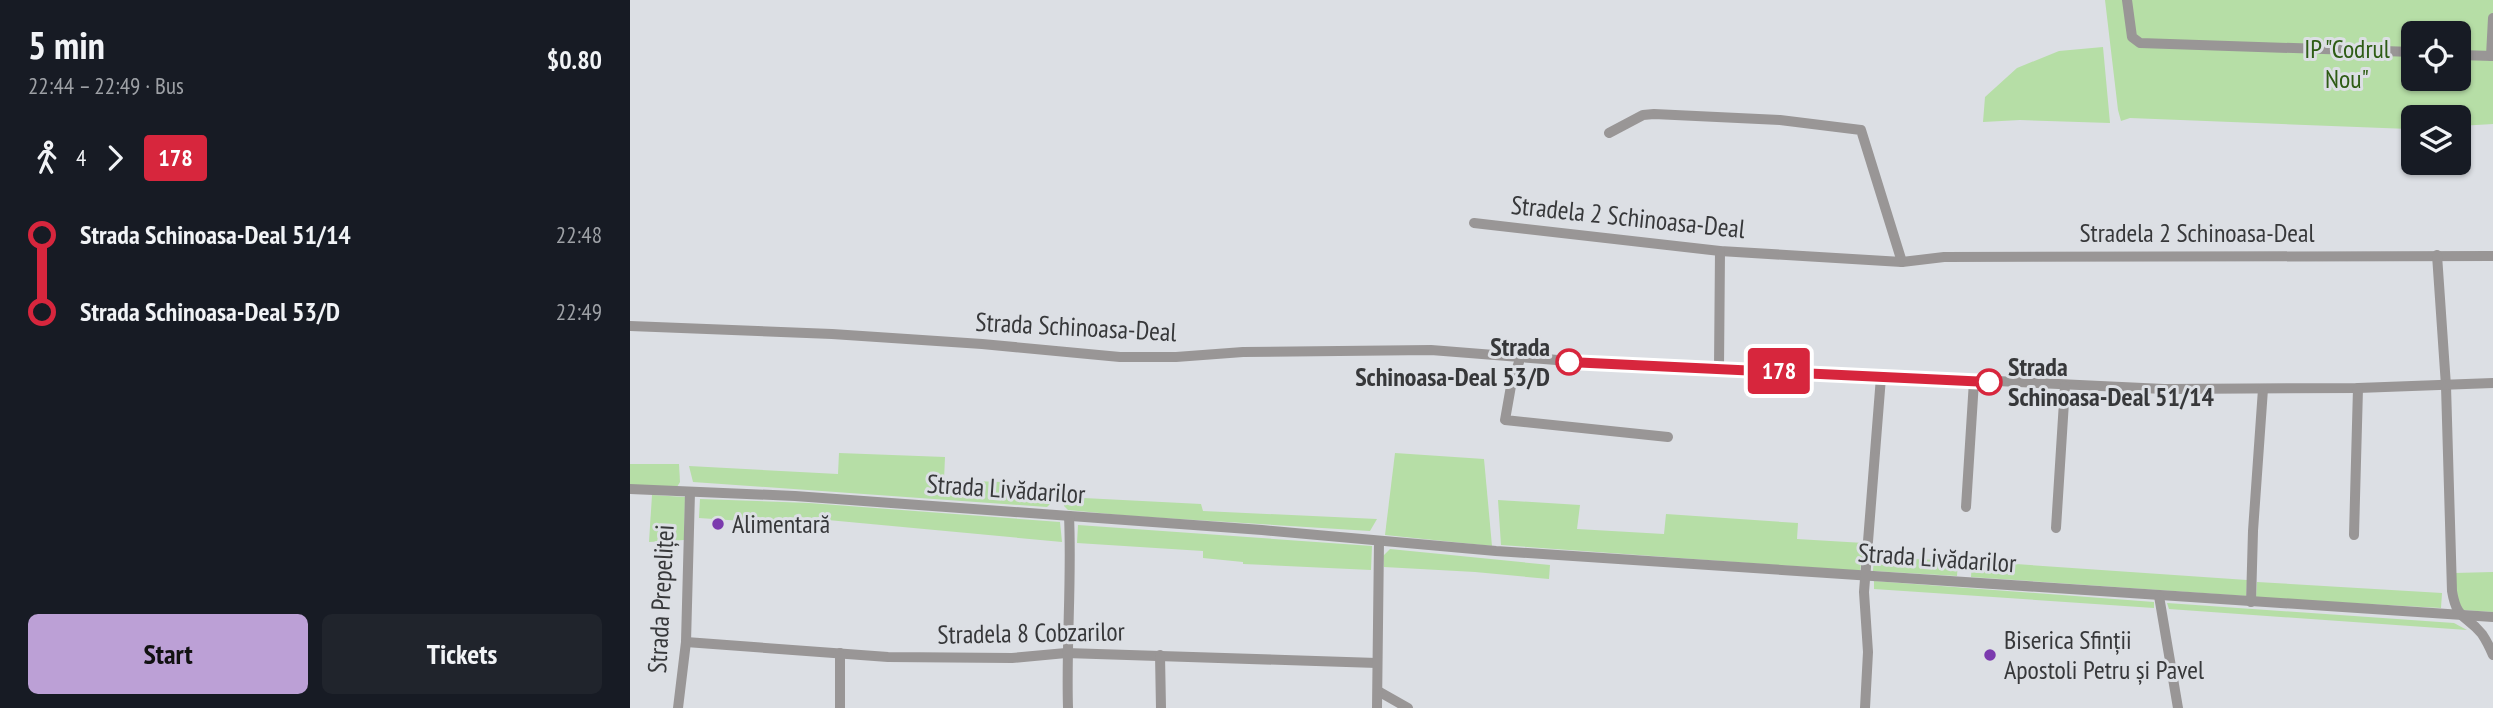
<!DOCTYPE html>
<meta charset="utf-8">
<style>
body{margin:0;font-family:"PT Sans Narrow",sans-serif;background:#20242c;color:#f1f3f6;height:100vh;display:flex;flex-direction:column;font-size:26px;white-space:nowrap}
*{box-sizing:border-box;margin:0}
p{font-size:23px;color:#9ea1a6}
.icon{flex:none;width:38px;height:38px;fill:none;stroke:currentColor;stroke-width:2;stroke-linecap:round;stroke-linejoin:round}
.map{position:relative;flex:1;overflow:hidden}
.details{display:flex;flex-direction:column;background:#171b24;width:630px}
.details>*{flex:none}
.badge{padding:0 14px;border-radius:5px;font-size:24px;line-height:46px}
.tools{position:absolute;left:1771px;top:21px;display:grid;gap:14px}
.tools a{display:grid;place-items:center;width:70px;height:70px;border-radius:10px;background:#171b24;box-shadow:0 2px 5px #0004;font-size:35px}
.map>.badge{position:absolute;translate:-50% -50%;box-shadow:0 0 0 4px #fff}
.legs{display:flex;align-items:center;gap:10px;height:77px;padding:0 28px;font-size:23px}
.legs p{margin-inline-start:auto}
.headline{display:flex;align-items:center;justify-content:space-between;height:119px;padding:0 28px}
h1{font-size:38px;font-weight:800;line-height:52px}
.primary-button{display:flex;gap:14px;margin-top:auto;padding:14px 28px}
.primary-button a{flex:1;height:80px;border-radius:10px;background:#bca0d6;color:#111;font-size:28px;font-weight:800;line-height:80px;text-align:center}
.primary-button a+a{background:#20242c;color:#f1f3f6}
ul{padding:0 28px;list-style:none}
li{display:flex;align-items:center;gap:24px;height:77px;font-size:26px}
li i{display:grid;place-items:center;width:10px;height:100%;margin:0 9px;background:currentColor}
li i::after{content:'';width:18px;height:18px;margin:-9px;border:5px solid;border-radius:50%;background:#171b24}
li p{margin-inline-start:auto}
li:first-child i{background:linear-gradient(#0000 50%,currentColor 0)}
li:last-child i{background:linear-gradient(currentColor 50%,#0000 0)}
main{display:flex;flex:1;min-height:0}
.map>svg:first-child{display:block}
</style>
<main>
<section class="details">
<div class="headline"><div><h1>5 min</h1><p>22:44 – 22:49 · Bus</p></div><b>$0.80</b></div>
<div class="legs"><svg class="icon" aria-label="walk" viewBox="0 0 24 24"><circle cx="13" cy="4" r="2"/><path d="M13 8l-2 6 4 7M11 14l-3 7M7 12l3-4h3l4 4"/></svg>4<svg class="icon" aria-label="forward" viewBox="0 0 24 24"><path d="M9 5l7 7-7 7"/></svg><b class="badge" style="background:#d7263d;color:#fff">178</b></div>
<ul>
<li><i style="color:#d7263d"></i><b>Strada Schinoasa-Deal 51/14</b><p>22:48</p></li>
<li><i style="color:#d7263d"></i><b>Strada Schinoasa-Deal 53/D</b><p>22:49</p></li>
</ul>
<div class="primary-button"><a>Start</a><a>Tickets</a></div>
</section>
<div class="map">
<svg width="1863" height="708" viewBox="0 0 1863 708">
<rect width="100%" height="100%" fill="#dcdfe4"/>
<g fill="#b6dea6" fill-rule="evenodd">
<path d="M1475 0H1863V124L1829 126V117H1783V129H1779L1500 118 1491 121 1488 110ZM1783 33H1829V79H1783Z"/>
<path d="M1473 47 1480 123 1390 120 1353 122 1355 97 1387 68 1429 51Z"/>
<path d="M209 453 315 457 314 480 372 482 373 492 426 494V498L417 507 63 482 59 466 208 474Z"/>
<path d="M765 453 854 459 862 546 755 535Z"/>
<path d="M0 464H49L50 482 47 487 0 486Z"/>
<path d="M22 495 55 497 54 540 19 542Z"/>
<path d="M434 497 571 504 573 511 747 519 740 531 501 516 438 510 434 506Z"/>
<path d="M70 499 179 503 430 522 432 542 187 519 185 526 69 518Z"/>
<path d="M868 500 950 505 947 529 1034 534 1036 514 1168 523 1167 539 1234 543 1230 571 871 545Z"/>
<path d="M448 525 742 546 741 570 613 564V562L573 558V551L447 543Z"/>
<path d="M760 549 920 565 919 579 845 572 754 567 753 556Z"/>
<path d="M1244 557 1328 561 1327 576 1243 571Z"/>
<path d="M1342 561 1617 580 1616 596 1341 577Z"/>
<path d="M1863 572V612L1833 610 1829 605 1824 573Z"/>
<path d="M1244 581 1524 602V608L1244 589Z"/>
<path d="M1627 582 1812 593 1811 608 1626 598Z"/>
<path d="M1537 603 1824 623 1837 630 1539 609Z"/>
</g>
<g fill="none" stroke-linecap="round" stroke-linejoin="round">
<g stroke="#999696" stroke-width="10">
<path d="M1497 0 1502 37 1510 43 1783 52"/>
<path d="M1829 55 1863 56"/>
<path d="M1861 56 1863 18"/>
<path d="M979 133 1013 115 1024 114 1150 120 1231 130 1272 262"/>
<path d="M844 223 1090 251 1272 262 1314 257 1863 256"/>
<path d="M1807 255 1816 386 1822 591C1827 621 1836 614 1852 634 1856 640 1860 648 1863 655"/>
<path d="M0 326 202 334 352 344 490 357H546L613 352 801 350 1003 366 1089 368 1534 389 1728 388 1863 383"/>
<path d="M890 359 881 386 875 420 1038 437"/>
<path d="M1089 368 1090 251"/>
<path d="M0 489 165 496 632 530 866 551 1863 617"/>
<path d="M1336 507 1344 381"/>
<path d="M1426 528 1435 386"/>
<path d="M1724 535 1728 388"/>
<path d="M1529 596 1548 708"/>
<path d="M1621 602 1623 531 1633 389"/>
<path d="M56 642 258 657 382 658 436 653 747 663"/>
<path d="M530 655 531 708"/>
<path d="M748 691 778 708"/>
<path d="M48 708 56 642 60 492"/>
<path d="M210 708V653"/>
<path d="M438 708C436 644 442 580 439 516"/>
<path d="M747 708 749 541"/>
<path d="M1235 708 1238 652 1234 592 1251 377"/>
</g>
</g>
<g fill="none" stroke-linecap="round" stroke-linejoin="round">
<g stroke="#fff" stroke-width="16">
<path id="line-1" d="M939 362 1359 382"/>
</g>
<use href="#line-1" stroke="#d7263d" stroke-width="10"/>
</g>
<g fill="#fff" stroke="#d7263d" stroke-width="3.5">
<circle cx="939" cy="362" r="12"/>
<circle cx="1359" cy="382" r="12"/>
</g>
<g fill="#7b3aae" stroke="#dcdfe4" stroke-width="2.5">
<circle cx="88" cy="524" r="7"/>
<circle cx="1360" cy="655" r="7"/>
</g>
<g text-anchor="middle" stroke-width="6" stroke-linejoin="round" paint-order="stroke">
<g font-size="26" fill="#2e5c15" stroke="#dcdfe4">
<text x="1717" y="58">IP "Codrul<tspan x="1717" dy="30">Nou"</tspan></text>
</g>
<g font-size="26" fill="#37383a" stroke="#dcdfe4">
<text transform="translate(998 217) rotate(6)" y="9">Stradela 2 Schinoasa-Deal</text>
<text x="1567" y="242">Stradela 2 Schinoasa-Deal</text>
<text transform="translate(446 327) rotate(3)" y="9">Strada Schinoasa-Deal</text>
<text transform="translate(376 489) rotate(4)" y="9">Strada Livădarilor</text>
<text transform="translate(1307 558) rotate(4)" y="9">Strada Livădarilor</text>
<text transform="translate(31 599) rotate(-87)" y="9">Strada Prepeliței</text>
<text transform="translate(401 633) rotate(-1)" y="9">Stradela 8 Cobzarilor</text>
</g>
<g font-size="26" font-weight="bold" fill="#37383a" stroke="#dcdfe4" text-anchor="end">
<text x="920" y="356">Strada<tspan x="920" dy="30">Schinoasa-Deal 53/D</tspan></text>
<text x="1378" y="376" text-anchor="start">Strada<tspan x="1378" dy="30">Schinoasa-Deal 51/14</tspan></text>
</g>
<g font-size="26" fill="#37383a" stroke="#dcdfe4" text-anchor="start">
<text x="102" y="533">Alimentară</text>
<text x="1374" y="649">Biserica Sfinții<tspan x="1374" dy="30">Apostoli Petru și Pavel</tspan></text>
</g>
</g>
</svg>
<div class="tools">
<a><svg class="icon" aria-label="locate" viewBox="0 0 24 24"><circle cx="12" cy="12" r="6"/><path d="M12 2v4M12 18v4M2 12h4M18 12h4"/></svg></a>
<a><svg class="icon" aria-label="layers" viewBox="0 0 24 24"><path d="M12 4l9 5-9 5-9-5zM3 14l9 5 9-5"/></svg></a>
</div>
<b class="badge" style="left:1149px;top:371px;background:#d7263d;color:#fff">178</b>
</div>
</main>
